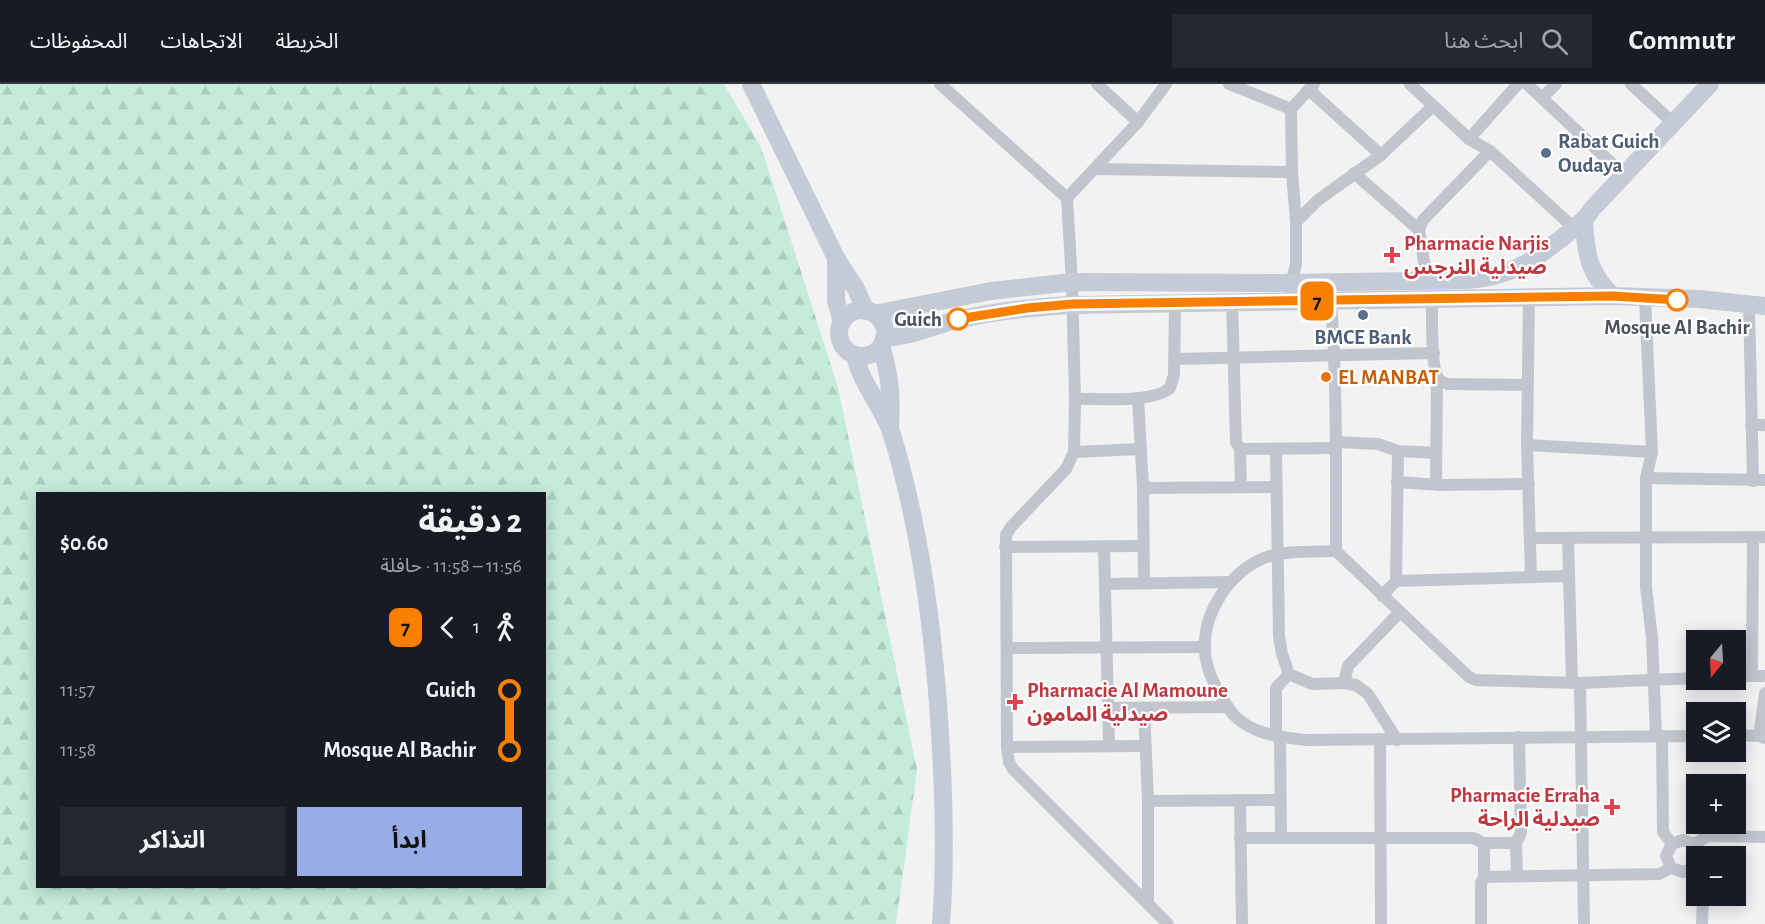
<!DOCTYPE html>
<html lang="ar">
<meta charset="utf-8">
<style>
body{margin:0;font-family:"Alegreya Sans","Noto Sans Arabic",sans-serif;background:#242831;color:#f1f3f6;direction:rtl;height:100vh;display:flex;flex-direction:column;font-size:22px;white-space:nowrap}
*{box-sizing:border-box;margin:0}
p{font-size:20px;color:#9ea1a6}
.icon{flex:none;width:33px;height:33px;fill:none;stroke:currentColor;stroke-width:2;stroke-linecap:round;stroke-linejoin:round}
.map{position:relative;flex:1;overflow:hidden;direction:ltr}
.details{position:absolute;left:36px;top:408px;width:510px;height:396px;display:flex;flex-direction:column;background:#171b24;border-radius:0px;box-shadow:0 3px 15px #0003;direction:rtl}
.details>*{flex:none}
.badge{padding:0 12px;border-radius:9px;font-size:21px;line-height:39px}
.needle{width:39px;rotate:198deg}
.controls{position:absolute;left:1686px;top:546px;display:grid;gap:12px}
.controls a{display:grid;place-items:center;width:60px;height:60px;border-radius:0px;background:#171b24;box-shadow:0 3px 15px #0003;font-size:30px}
.map>.badge{position:absolute;translate:-50% -50%;box-shadow:0 0 0 3px #fff}
.legs{display:flex;align-items:center;gap:9px;height:66px;padding:0 24px;font-size:20px}
.legs p{margin-inline-start:auto}
.overview{display:flex;align-items:center;justify-content:space-between;height:102px;padding:0 24px}
h1{font-size:33px;font-weight:700;line-height:45px}
.action{display:flex;gap:12px;margin-top:auto;padding:12px 24px}
.action a{flex:1;height:69px;border-radius:0px;background:#98ade6;color:#111;font-size:24px;font-weight:700;line-height:69px;text-align:center}
.action a+a{background:#242831;color:#f1f3f6}
ul{padding:0 24px;list-style:none}
li{display:flex;align-items:center;gap:21px;height:60px;font-size:22px}
li i{display:grid;place-items:center;width:9px;height:100%;margin:0 8px;background:currentColor}
li i::after{content:'';width:15px;height:15px;margin:-8px;border:4px solid;border-radius:50%;background:#171b24}
li p{margin-inline-start:auto}
li:first-child i{background:linear-gradient(#0000 50%,currentColor 0)}
li:last-child i{background:linear-gradient(currentColor 50%,#0000 0)}
header{display:flex;align-items:center;gap:36px;box-sizing:border-box;height:84px;padding:0 30px;background:#171b24;border-bottom:2px solid #363941}
header strong{font-size:28px}
nav{display:flex;gap:33px;margin-inline-start:auto;font-size:21px}
.search{width:420px;height:54px;background:#242831;display:flex;align-items:center;gap:15px;box-sizing:border-box;padding:0 21px;border-radius:0px;color:#9ea1a6;font-size:22px}
.map>svg:first-child{display:block}
</style>
<header>
<strong>Commutr</strong>
<div class="search"><svg class="icon" aria-label="search" viewBox="0 0 24 24"><circle cx="10" cy="10" r="6"/><path d="M15 15l6 6"/></svg>ابحث هنا</div>
<nav><a>الخريطة</a><a>الاتجاهات</a><a>المحفوظات</a></nav>
</header>
<div class="map">
<svg width="1765" height="840" viewBox="0 0 1765 840">
<defs>
<pattern id="forest-firs" width="22" height="20" patternUnits="userSpaceOnUse" patternTransform="scale(1.5)"><rect width="22" height="20" fill="#c5ecdb"/><path d="M5 1l3.5 6h-7zM16 11l3.5 6h-7z" fill="#abccbe"/></pattern>
</defs>
<rect width="100%" height="100%" fill="#f3f2f2"/>
<path fill="url(#forest-firs)" fill-rule="evenodd" d="M2 0H724L761 63 838 303 917 686 896 840H0V1ZM38 410H544V802H38Z"/>
<g fill="none" stroke-linecap="round" stroke-linejoin="round">
<g stroke="#c1c6ce" stroke-width="12">
<path d="M940 0 1067 114 1072 198 1075 315 1074 368 1066 385 1011 443 1006 451 1007 663 1009 678 1013 685 1168 840"/>
<path d="M1097 0 1138 38"/>
<path d="M1229 0 1291 25"/>
<path d="M1410 0 1469 55 1490 67 1574 144"/>
<path d="M1527 0 1624 91"/>
<path d="M1631 0 1673 39"/>
<path d="M1309 6 1381 71"/>
<path d="M1542 14 1556 0"/>
<path d="M1469 55 1518 0"/>
<path d="M1095 85 1292 88"/>
<path d="M1354 89 1419 146"/>
<path d="M1067 114 1138 38 1166 0"/>
<path d="M1296 138 1318 116 1381 71 1433 22"/>
<path d="M1427 197 1419 146 1423 136 1490 67"/>
<path d="M1529 213 1527 361 1652 368"/>
<path d="M1645 214 1652 368 1646 394V503L1652 554 1656 652"/>
<path d="M1432 215C1432 231 1431 280 1437 292 1439 297 1443 299 1448 300L1527 301"/>
<path d="M1232 217 1236 358 1240 365 1241 403"/>
<path d="M1291 217V199L1296 181V138L1292 88 1291 25 1314 0"/>
<path d="M1331 217C1337 300 1336 383 1336 467L1469 593 1476 596 1580 599 1696 594"/>
<path d="M1749 220 1753 397"/>
<path d="M1175 275 1434 269"/>
<path d="M1138 314 1143 404 1144 499"/>
<path d="M1075 315C1100 314 1151 320 1170 304L1174 291 1175 218"/>
<path d="M1751 341H1765"/>
<path d="M1337 358 1378 360 1398 367 1436 369"/>
<path d="M1527 361 1531 493"/>
<path d="M1240 365 1336 364"/>
<path d="M1276 365 1279 552 1282 570 1289 590 1312 600 1344 599 1356 601 1368 610 1397 656"/>
<path d="M1074 368 1141 365"/>
<path d="M1646 394 1765 396"/>
<path d="M1397 398 1440 401 1529 400"/>
<path d="M1436 400 1437 293"/>
<path d="M1143 404 1276 403"/>
<path d="M1531 454 1765 453"/>
<path d="M1568 454 1572 598"/>
<path d="M1104 462 1109 662"/>
<path d="M1005 463 1143 462"/>
<path d="M1336 467C1313 468 1285 466 1264 474 1230 488 1203 528 1205 565 1205 582 1212 597 1221 612 1225 619 1230 628 1237 634 1256 651 1281 653 1305 656L1696 652"/>
<path d="M1396 497 1398 367"/>
<path d="M1106 500 1229 498"/>
<path d="M1382 512 1396 497 1569 492"/>
<path d="M1007 564 1204 563"/>
<path d="M1736 592H1765"/>
<path d="M1752 592 1753 454"/>
<path d="M1344 599 1348 582 1400 528"/>
<path d="M1580 599 1584 840"/>
<path d="M1108 624 1228 623"/>
<path d="M1144 624 1148 717V819"/>
<path d="M1736 651 1759 652 1764 654"/>
<path d="M1276 652V604L1289 590"/>
<path d="M1662 652 1663 748 1672 760"/>
<path d="M1759 652 1765 609"/>
<path d="M1280 653 1281 754"/>
<path d="M1380 656 1381 840"/>
<path d="M1007 663 1145 662"/>
<path d="M1240 716 1242 840"/>
<path d="M1148 717 1280 716"/>
<path d="M1240 754H1473L1484 759H1516"/>
<path d="M1694 760 1708 752 1765 753"/>
<path d="M1696 779 1695 784 1683 788 1671 784 1666 772 1672 760 1683 756 1694 760 1699 772"/>
<path d="M1517 792 1516 759 1521 749 1519 653"/>
<path d="M1484 793 1659 790 1671 784"/>
<path d="M1481 840V799L1484 793V759"/>
<path d="M1702 840 1703 812"/>
</g>
<g stroke="#c4cad6" stroke-width="18">
<path d="M751 0 836 174 856 205 866 227"/>
<path d="M1584 137C1586 170 1588 189 1613 212"/>
<path d="M836 174V217L842 238"/>
<circle cx="862" cy="249" r="23"/>
<path d="M874 230 991 207 1072 198 1291 199 1468 196C1514 193 1539 173 1573 145 1582 137 1586 135 1592 125L1710 0"/>
<path d="M884 254C905 254 935 241 957 236 995 227 1033 223 1073 221L1613 212 1699 215 1765 222"/>
<path d="M881 263C890 289 892 315 890 343"/>
<path d="M855 272C861 298 880 320 890 345 897 365 902 386 907 407 926 487 935 567 940 649 944 713 946 777 941 840"/>
</g>
</g>
<g fill="none" stroke-linecap="round" stroke-linejoin="round">
<g stroke="#fff" stroke-width="14">
<path id="line-1" d="M958 235 1027 224 1073 220 1613 212 1677 216"/>
</g>
<use href="#line-1" stroke="#f87f00" stroke-width="9"/>
</g>
<g fill="#5c6f8a" stroke="#fff" stroke-width="2">
<circle cx="1546" cy="69" r="6"/>
<circle cx="1363" cy="231" r="6"/>
</g>
<g fill="#e0444e" stroke="#fff" stroke-width="2">
<path d="M1389 162h6v6h6v6h-6v6h-6v-6h-6v-6h6z"/>
<path d="M1012 609h6v6h6v6h-6v6h-6v-6h-6v-6h6z"/>
<path d="M1609 714h6v6h6v6h-6v6h-6v-6h-6v-6h6z"/>
</g>
<g fill="#fff" stroke="#f87f00" stroke-width="3">
<circle cx="1677" cy="216" r="10"/>
<circle cx="958" cy="235" r="10"/>
</g>
<circle fill="#e8710a" stroke="#fff" stroke-width="2" cx="1326" cy="293" r="6"/>
<g text-anchor="middle" stroke-width="4.5" stroke-linejoin="round" paint-order="stroke">
<g font-size="21" font-weight="bold" fill="#4e5e75" stroke="#fff" text-anchor="start">
<text x="1558" y="64">Rabat Guich<tspan x="1558" dy="24">Oudaya</tspan></text>
<text x="1363" y="260" text-anchor="middle">BMCE Bank</text>
</g>
<g font-size="21" font-weight="bold" fill="#be3a42" stroke="#fff" text-anchor="start">
<text x="1404" y="166">Pharmacie Narjis<tspan x="1404" dy="24">صيدلية النرجس</tspan></text>
<text x="1027" y="613">Pharmacie Al Mamoune<tspan x="1027" dy="24">صيدلية المامون</tspan></text>
<text x="1600" y="718" text-anchor="end">Pharmacie Erraha<tspan x="1600" dy="24">صيدلية الراحة</tspan></text>
</g>
<g font-size="21" font-weight="bold" fill="#4b515d" stroke="#fff" text-anchor="end">
<text x="942" y="242">Guich</text>
<text x="1677" y="250" text-anchor="middle">Mosque Al Bachir</text>
</g>
<g font-size="21" font-weight="bold" fill="#c56008" stroke="#fff" text-anchor="start">
<text x="1338" y="300">EL MANBAT</text>
</g>
</g>
</svg>
<div class="controls">
<a><svg class="needle" viewBox="-14 -14 28 28"><path d="M0-13l5 13h-10z" fill="#e53935"/><path d="M0 13l5-13h-10z" fill="#9ea1a6"/></svg></a>
<a><svg class="icon" aria-label="layers" viewBox="0 0 24 24"><path d="M12 4l9 5-9 5-9-5zM3 14l9 5 9-5"/></svg></a>
<a>+</a>
<a>−</a>
</div>
<b class="badge" style="left:1317px;top:217px;background:#f87f00;color:#111">7</b>
<section class="details">
<div class="overview"><div><h1>2 دقيقة</h1><p>11:56 – 11:58 · حافلة</p></div><b>$0.60</b></div>
<div class="legs"><svg class="icon" aria-label="walk" viewBox="0 0 24 24"><circle cx="13" cy="4" r="2"/><path d="M13 8l-2 6 4 7M11 14l-3 7M7 12l3-4h3l4 4"/></svg>1<svg class="icon" aria-label="back" viewBox="0 0 24 24"><path d="M15 5l-7 7 7 7"/></svg><b class="badge" style="background:#f87f00;color:#111">7</b></div>
<ul>
<li><i style="color:#f87f00"></i><b>Guich</b><p>11:57</p></li>
<li><i style="color:#f87f00"></i><b>Mosque Al Bachir</b><p>11:58</p></li>
</ul>
<div class="action"><a>ابدأ</a><a>التذاكر</a></div>
</section>
</div>
